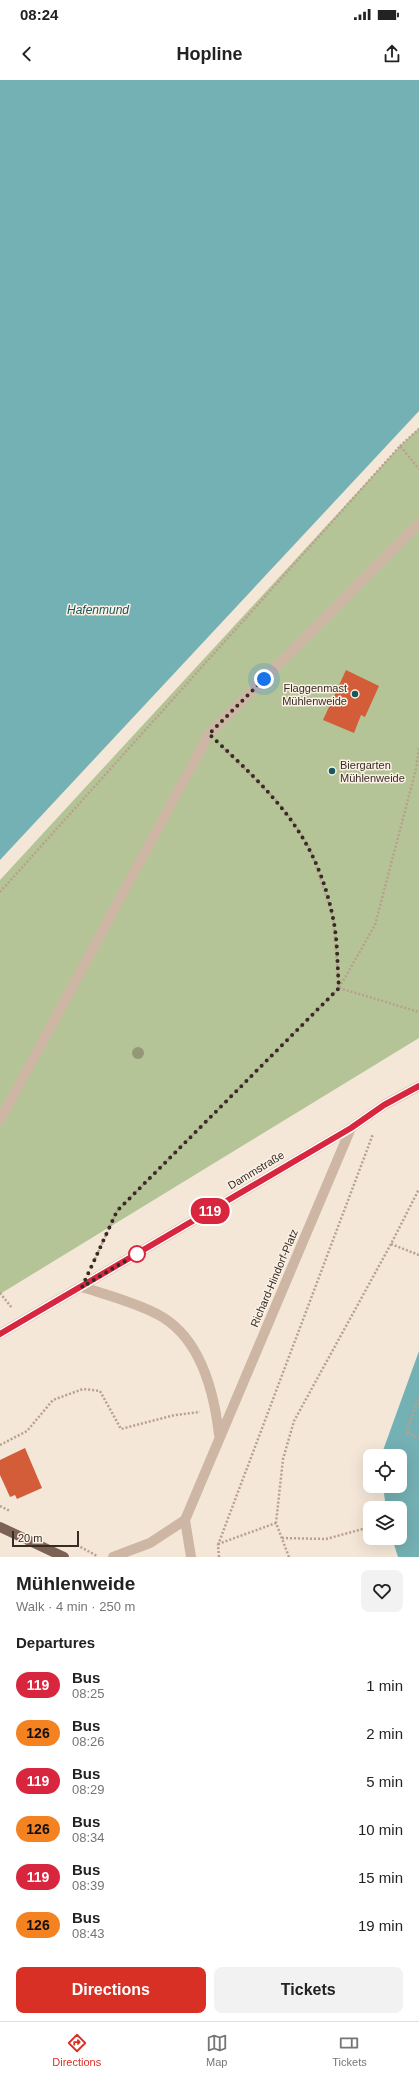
<!DOCTYPE html>
<meta charset="utf-8">
<style>
body{margin:0;font-family:Helvetica,sans-serif;background:#f2f2f2;color:#222;height:100vh;display:flex;flex-direction:column;font-size:15px;white-space:nowrap}
*{box-sizing:border-box;margin:0}
p{font-size:13px;color:#767676}
.icon{flex:none;width:22px;height:22px;fill:none;stroke:currentColor;stroke-width:2;stroke-linecap:round;stroke-linejoin:round}
.map{position:relative;height:1477px;overflow:hidden}
.sheet{display:flex;flex-direction:column;background:#fff;flex:1}
.sheet>*{flex:none}
.badge{padding:0 8px;border-radius:13px;font-size:14px;line-height:26px}
.fabs{position:absolute;left:363px;top:1369px;display:grid;gap:8px}
.fabs a{display:grid;place-items:center;width:44px;height:44px;border-radius:8px;background:#fff;box-shadow:0 4px 16px #0002;font-size:20px}
.scale{position:absolute;left:12px;bottom:10px;width:67px;box-sizing:border-box;padding-left:4px;border:2px solid #372b26;border-top:0;font-size:11px;line-height:14px;white-space:nowrap;color:#372b26;-webkit-text-stroke:3px #fbf1e5;paint-order:stroke}
.you{position:absolute;width:20px;height:20px;margin:-10px;border:3px solid #fff;border-radius:50%;background:#1a73e8;box-shadow:0 0 0 6px #1a73e833}
.map>.badge{position:absolute;translate:-50% -50%;box-shadow:0 0 0 2px #fff}
h2{padding:0 16px;font-size:15px;line-height:36px}
.round{display:grid;place-items:center;flex:none;width:42px;height:42px;border-radius:8px;background:#f2f2f2}
.overview{display:flex;align-items:center;justify-content:space-between;height:68px;padding:0 16px}
h1{font-size:19px;font-weight:600;line-height:30px}
.primary-button{display:flex;gap:8px;margin-top:auto;padding:8px 16px}
.primary-button a{flex:1;height:46px;border-radius:8px;background:#d93025;color:#fff;font-size:16px;font-weight:600;line-height:46px;text-align:center}
.primary-button a+a{background:#f2f2f2;color:#222}
ul{padding:0;list-style:none}
li{display:flex;align-items:center;gap:12px;height:48px;padding:0 16px}
li div{flex:1}
li b{display:block;font-size:15px}
li em{font-style:normal}
li .badge{min-width:44px;font-weight:700;text-align:center}
.status{display:flex;justify-content:space-between;align-items:center;height:28px;padding:0 20px;background:#fff;direction:ltr}
.status svg{height:11px;fill:currentColor}
header{display:flex;justify-content:space-between;align-items:center;height:52px;padding:0 16px;background:#fff;font-size:18px;font-weight:600}
.dock{display:flex;justify-content:space-around;align-items:center;height:56px;border-top:1px solid #e0e0e0;background:#fff;font-size:11px;color:#767676}
.dock a{display:grid;justify-items:center;gap:2px}
.dock .selected{color:#d93025}
.map>svg:first-child{display:block}
</style>
<div class="status"><b>08:24</b><svg viewBox="0 0 49 12"><path d="M0 12V9h3v3zM5 12V6h3v6zM10 12V3h3v9zM15 12V0h3v12zM26 1h20v11H26zM47 4h2v5h-2z"/></svg></div>
<header><svg class="icon" aria-label="back" viewBox="0 0 24 24"><path d="M15 5l-7 7 7 7"/></svg>Hopline<svg class="icon" aria-label="share" viewBox="0 0 24 24"><path d="M12 15V3M7 8l5-5 5 5M5 13v7h14v-7"/></svg></header>
<div class="map">
<svg width="419" height="1477" viewBox="0 0 419 1477">
<rect width="100%" height="100%" fill="#f4e7d8"/>
<path fill="#b5c497" d="M419 348V958L0 1214V800L400 366Z"/>
<g fill="#74b1b4">
<path d="M0 0H419V331L0 780Z"/>
<path d="M419 1271V1477H398L392 1458H400V1428H386L383 1406H400V1376H381Z"/>
</g>
<g fill="#d25d38">
<path d="M346 590 379 606 365 637 361 635 354 653 323 640Z"/>
<path d="M25 1368 42 1408 17 1419 15 1415 10 1417 0 1395V1380Z"/>
</g>
<g fill="none" stroke-linecap="round" stroke-linejoin="round">
<g stroke="#b9a08d" stroke-width="2.5" stroke-dasharray="2 2" stroke-linecap="butt">
<path d="M400 366 419 349"/>
<path d="M221 666 273 717 291 738 310 768 333 838 339 908 419 932"/>
<path d="M0 812 400 366 419 389"/>
<path d="M391 1164 419 1175"/>
<path d="M95 1179 117 1131 339 908 375 845 416 689 419 668"/>
<path d="M0 1213 12 1228"/>
<path d="M419 1319 408 1347 407 1353 419 1358"/>
<path d="M0 1365 27 1351 53 1320 83 1309 100 1311 121 1349 175 1335 200 1332"/>
<path d="M0 1426 10 1431"/>
<path d="M282 1458 326 1459 370 1447"/>
<path d="M218 1464 276 1443"/>
<path d="M77 1465 97 1476"/>
<path d="M219 1477 218 1465 373 1054"/>
<path d="M289 1477 276 1443 283 1379 294 1341 391 1164 419 1109"/>
</g>
<g stroke="#cdb6a3" stroke-width="10">
<path d="M0 1040 209 654 419 443"/>
<path d="M82 1207C107 1215 134 1222 157 1234 200 1256 214 1311 219 1355"/>
<path d="M0 1254 351 1048 384 1025 419 1006"/>
<path d="M113 1477 150 1463 185 1440"/>
<path d="M191 1477 185 1440 351 1048"/>
</g>
<path stroke="#7b6255" stroke-width="10" d="M0 1447 64 1477"/>
</g>
<circle fill="#949877" cx="138" cy="973" r="6"/>
<g fill="none" stroke-linecap="round" stroke-linejoin="round">
<g stroke="#fff" stroke-width="9">
<path id="line" d="M0 1254 351 1048 384 1025 419 1006"/>
</g>
<use href="#line" stroke="#d7263d" stroke-width="6"/>
<path stroke="#372b26" stroke-width="4" stroke-dasharray="0 7.2" d="M137 1174 82 1207 117 1131 339 908C337 885 338 861 333 838 316 753 270 711 209 654L264 599"/>
</g>
<g fill="#17585d" stroke="#fbf1e5" stroke-width="1.5">
<circle cx="355" cy="614" r="4"/>
<circle cx="332" cy="691" r="4"/>
</g>
<circle fill="#fff" stroke="#d7263d" stroke-width="2" cx="137" cy="1174" r="8"/>
<g text-anchor="middle" stroke-width="3" stroke-linejoin="round" paint-order="stroke">
<g font-size="11" fill="#372b26" stroke="#fbf1e5" text-anchor="end">
<text x="347" y="612">Flaggenmast<tspan x="347" dy="13">Mühlenweide</tspan></text>
<text x="340" y="689" text-anchor="start">Biergarten<tspan x="340" dy="13">Mühlenweide</tspan></text>
</g>
<g font-size="11" fill="#372b26" stroke="#fbf1e5">
<text transform="translate(256 1090) rotate(-31)" y="4">Dammstraße</text>
<text transform="translate(274 1198) rotate(-67)" y="4">Richard-Hindorf-Platz</text>
</g>
<g font-size="12" font-style="italic" fill="#17585d" stroke="#fbf1e5">
<text x="98" y="534">Hafenmund</text>
</g>
</g>
</svg>
<div class="fabs">
<a><svg class="icon" aria-label="locate" viewBox="0 0 24 24"><circle cx="12" cy="12" r="6"/><path d="M12 2v4M12 18v4M2 12h4M18 12h4"/></svg></a>
<a><svg class="icon" aria-label="layers" viewBox="0 0 24 24"><path d="M12 4l9 5-9 5-9-5zM3 14l9 5 9-5"/></svg></a>
</div>
<div class="scale">20 m</div>
<div class="you" style="left:264px;top:599px"></div>
<b class="badge" style="left:210px;top:1131px;background:#d7263d;color:#fff">119</b>
</div>
<section class="sheet">
<div class="overview"><div><h1>Mühlenweide</h1><p>Walk · 4 min · 250 m</p></div><a class="round"><svg class="icon" aria-label="heart" viewBox="0 0 24 24"><path d="M12 20l-8-8c-3-5 5-10 8-4 3-6 11-1 8 4z"/></svg></a></div>
<h2>Departures</h2>
<ul>
<li><span class="badge" style="background:#d7263d;color:#fff">119</span><div><b>Bus</b><p>08:25</p></div><em>1 min</em></li>
<li><span class="badge" style="background:#f58220;color:#111">126</span><div><b>Bus</b><p>08:26</p></div><em>2 min</em></li>
<li><span class="badge" style="background:#d7263d;color:#fff">119</span><div><b>Bus</b><p>08:29</p></div><em>5 min</em></li>
<li><span class="badge" style="background:#f58220;color:#111">126</span><div><b>Bus</b><p>08:34</p></div><em>10 min</em></li>
<li><span class="badge" style="background:#d7263d;color:#fff">119</span><div><b>Bus</b><p>08:39</p></div><em>15 min</em></li>
<li><span class="badge" style="background:#f58220;color:#111">126</span><div><b>Bus</b><p>08:43</p></div><em>19 min</em></li>
</ul>
<div class="primary-button"><a>Directions</a><a>Tickets</a></div>
</section>
<nav class="dock">
<a class="selected"><svg class="icon" aria-label="directions" viewBox="0 0 24 24"><path d="M12 3l9 9-9 9-9-9zM9 14v-3h6M13 9l2 2-2 2"/></svg>Directions</a>
<a><svg class="icon" aria-label="map" viewBox="0 0 24 24"><path d="M3 6l6-2 6 2 6-2v14l-6 2-6-2-6 2zM9 4v14M15 6v14"/></svg>Map</a>
<a><svg class="icon" aria-label="tickets" viewBox="0 0 24 24"><path d="M3 7h18v10H3zM15 7v10"/></svg>Tickets</a>
</nav>
